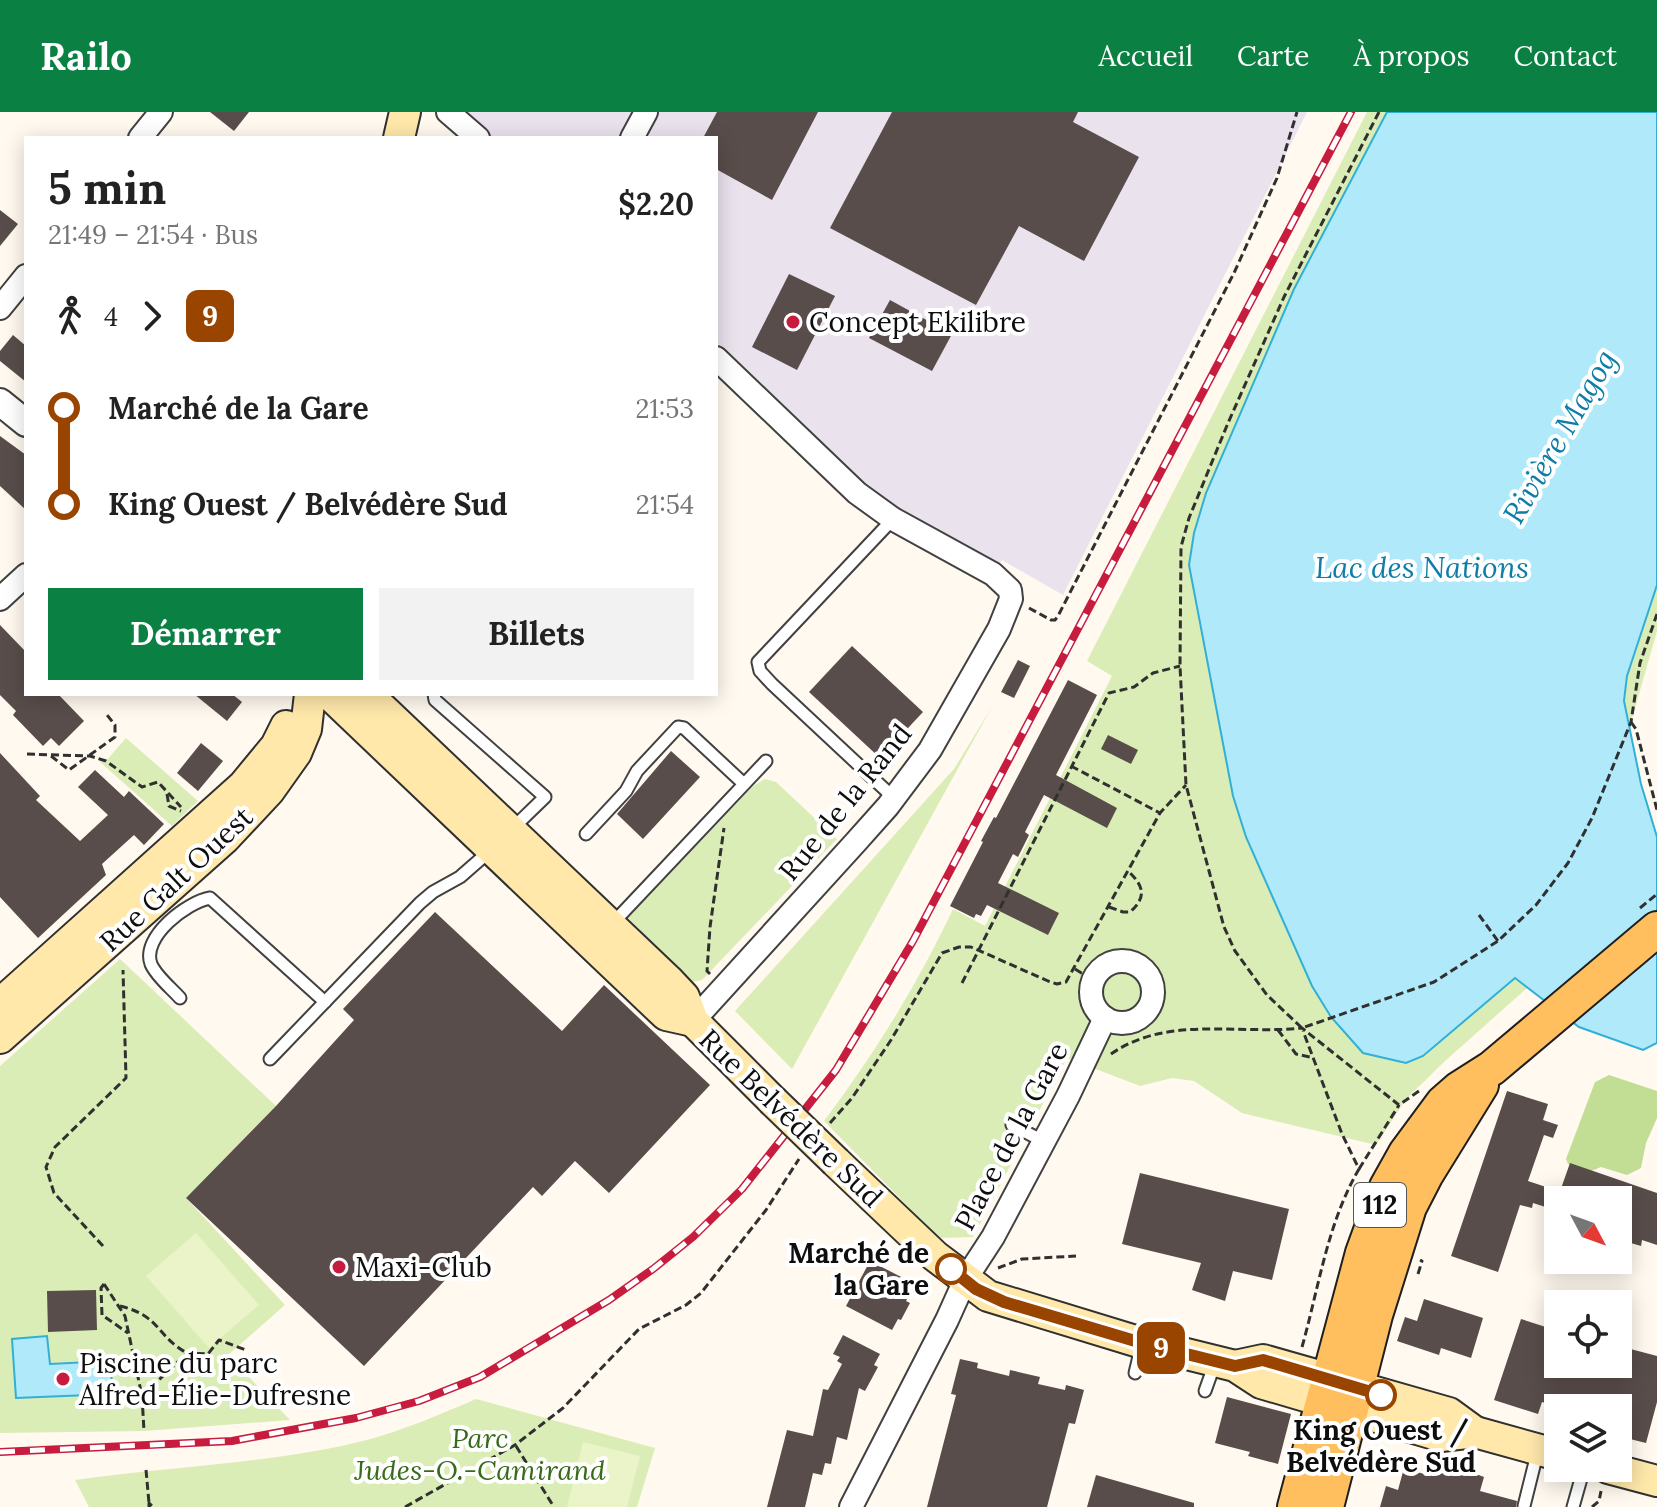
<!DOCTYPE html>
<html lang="fr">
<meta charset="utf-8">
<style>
body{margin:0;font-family:Lora,serif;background:#f2f2f2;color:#222;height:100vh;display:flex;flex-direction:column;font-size:30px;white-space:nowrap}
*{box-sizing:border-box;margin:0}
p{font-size:26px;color:#767676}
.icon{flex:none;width:44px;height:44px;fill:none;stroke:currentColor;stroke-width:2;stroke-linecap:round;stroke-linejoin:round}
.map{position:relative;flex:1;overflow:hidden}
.side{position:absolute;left:24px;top:24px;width:694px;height:560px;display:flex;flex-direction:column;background:#fff;border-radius:0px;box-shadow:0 4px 20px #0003}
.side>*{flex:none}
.badge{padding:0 16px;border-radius:12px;font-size:28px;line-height:52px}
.needle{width:52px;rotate:131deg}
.controls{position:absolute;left:1544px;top:1074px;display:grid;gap:16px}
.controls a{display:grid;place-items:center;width:88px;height:88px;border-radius:0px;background:#fff;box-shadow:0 4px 20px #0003;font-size:40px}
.map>.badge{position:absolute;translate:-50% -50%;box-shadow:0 0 0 4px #fff}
.legs{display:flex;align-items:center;gap:12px;height:88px;padding:0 24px;font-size:26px}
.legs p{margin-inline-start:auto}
.summary{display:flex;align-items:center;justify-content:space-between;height:136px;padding:0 24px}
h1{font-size:44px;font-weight:700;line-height:60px}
.cta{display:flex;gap:16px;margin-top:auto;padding:16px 24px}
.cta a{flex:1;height:92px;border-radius:0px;background:#0b8043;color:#fff;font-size:32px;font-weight:700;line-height:92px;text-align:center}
.cta a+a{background:#f2f2f2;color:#222}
ul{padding:0 24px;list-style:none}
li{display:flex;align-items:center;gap:28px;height:96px;font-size:30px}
li i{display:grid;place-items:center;width:12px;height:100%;margin:0 10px;background:currentColor}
li i::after{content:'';width:20px;height:20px;margin:-10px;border:6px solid;border-radius:50%;background:#fff}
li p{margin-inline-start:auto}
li:first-child i{background:linear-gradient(#0000 50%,currentColor 0)}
li:last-child i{background:linear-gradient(currentColor 50%,#0000 0)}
header{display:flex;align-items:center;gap:48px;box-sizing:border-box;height:112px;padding:0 40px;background:#0b8043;color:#fff}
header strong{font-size:38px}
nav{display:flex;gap:44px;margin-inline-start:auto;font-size:28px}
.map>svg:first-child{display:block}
</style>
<header>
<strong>Railo</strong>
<nav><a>Accueil</a><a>Carte</a><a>À propos</a><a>Contact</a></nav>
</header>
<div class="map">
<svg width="1657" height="1395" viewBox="0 0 1657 1395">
<rect width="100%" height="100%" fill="#fff9ef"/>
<path fill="#eae2ed" d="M448 0H1307L1063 483 1002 448 993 462 918 421 716 246V26H478Z"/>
<g fill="#dbedb6">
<path d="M1367 0H1387L1294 177 1194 421 1189 453 1233 684 1246 725 1312 874 1331 905 1363 941 1406 951 1423 944 1515 866 1527 876 1445 949 1406 987 1376 1033 1242 1001 1194 969 1172 966 1140 974 1067 946 973 1125 939 1126 824 1009C875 941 916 875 953 797L985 814 1112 564 1087 549Z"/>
<path d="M1657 473V519L1631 610C1609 587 1648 502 1657 473Z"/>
<path d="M993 593 792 957 735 899 954 657Z"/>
<path d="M126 626 198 689 172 714 98 648 106 649Z"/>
<path d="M765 667 776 670 837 727 702 868 692 870 628 806 753 674Z"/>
<path d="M120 847 276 994 186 1086 285 1193 228 1243 290 1308 144 1319 0 1321V954Z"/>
<path d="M476 1287 655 1336 637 1395H89L75 1368C172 1354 272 1352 367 1328 404 1318 441 1302 476 1287Z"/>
</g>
<path fill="#c1de94" d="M1609 963 1657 979V1006L1646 1031 1641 1056 1627 1063 1601 1055 1591 1059 1568 1052 1566 1047 1595 970Z"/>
<g fill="#ebf3c8">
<path d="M196 1121 259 1193 209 1236 146 1164Z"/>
<path d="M583 1330 640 1344 627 1395H567Z"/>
</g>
<g fill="#b0eafa" stroke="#31afd7" stroke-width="2">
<path d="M1387 0H1657V473L1627 564 1624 589 1641 672 1657 725V931L1643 938 1579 915 1515 866 1423 944 1406 951 1363 941 1331 905 1312 874 1246 725 1233 684 1189 453 1194 421 1206 381 1294 177Z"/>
<path d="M47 1224 50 1252 110 1249 113 1282 16 1286 12 1227Z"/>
</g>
<g fill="#584d4a">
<path d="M210 0H249L234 19Z"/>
<path d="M717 0H818L772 88 716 57V26H703Z"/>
<path d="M892 0H1078L1073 10 1139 45 1084 149 1019 114 976 193 830 116Z"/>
<path d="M0 98 18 112 0 134Z"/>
<path d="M789 162 835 184 797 258 752 235Z"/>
<path d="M890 188 952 222 932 259 869 226Z"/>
<path d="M13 223 26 234V270L0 249V239Z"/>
<path d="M0 324 26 343V398L0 374Z"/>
<path d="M0 513 26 540V582H58L84 609 59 634 51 626 43 634 13 603 16 599 0 583Z"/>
<path d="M852 534 923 600 880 646 809 580Z"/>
<path d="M1018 548 1030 554 1014 586 1001 580Z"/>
<path d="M1068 568 1097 583 1056 663 1117 696 1107 716 1044 683 1025 720 1029 723 1018 745 1013 742 998 771 1059 801 1048 823 987 793 981 804 976 802 974 806 950 794 983 730 981 729 994 705 996 706Z"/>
<path d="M194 582H232L242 590 227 609Z"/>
<path d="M1108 623 1138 638 1131 652 1101 637Z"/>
<path d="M201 631 223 649 198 679 177 661Z"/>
<path d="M671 639 700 665 643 727 617 702Z"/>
<path d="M0 641 40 684 36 688 80 729 108 703 78 675 95 658 124 685 129 679 164 712 144 733 134 723 102 752 106 763 38 826 0 785Z"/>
<path d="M435 800 562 919 604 873 710 973 609 1081 575 1049 542 1084 533 1075 364 1254 186 1086 276 994 354 908 343 897Z"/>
<path d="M1507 979 1548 992 1543 1008 1558 1013 1553 1026 1544 1023 1528 1069 1558 1079V1085L1570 1051 1657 1081V1133L1642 1128 1641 1134 1624 1129 1626 1123 1618 1120V1088H1558V1099L1533 1091 1532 1096 1520 1093 1498 1160 1451 1144Z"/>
<path d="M1140 1061 1289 1097 1272 1168 1233 1159 1225 1189 1192 1178 1201 1151 1122 1132Z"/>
<path d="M870 1149 915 1172 906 1189 910 1191 901 1208 898 1207 892 1218 846 1194Z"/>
<path d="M96 1178 97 1218 48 1220 47 1179Z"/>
<path d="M1424 1187 1483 1206 1471 1246 1441 1236 1439 1243 1397 1229 1405 1205 1417 1209Z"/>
<path d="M1521 1207 1558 1219V1252H1618V1238L1622 1239 1623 1235 1657 1244V1290L1646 1331 1618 1324V1296H1562L1542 1290 1538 1302 1494 1288Z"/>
<path d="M843 1223 880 1242 874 1253 878 1255 865 1279 859 1276 847 1328 837 1325 831 1352 825 1351 822 1363 813 1361 805 1395H767L787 1318 813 1324 823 1277 828 1278 842 1252 837 1249 840 1245 833 1242Z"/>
<path d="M960 1247 978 1251 977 1256 1009 1264 1010 1258 1040 1265 1038 1272 1065 1278 1066 1273 1084 1278 1075 1312 1069 1311 1047 1395H927L956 1283 951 1282Z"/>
<path d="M1227 1285 1291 1302 1278 1352 1248 1344 1250 1340 1215 1331Z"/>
<path d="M1429 1344 1484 1365 1480 1379 1517 1389 1516 1395H1380L1386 1374 1398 1378 1404 1356 1424 1362Z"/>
<path d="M1096 1363 1194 1391V1395H1087Z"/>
</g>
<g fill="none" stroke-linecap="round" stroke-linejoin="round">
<g stroke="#414141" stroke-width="15">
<g id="service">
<path d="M893 407 758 550 760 559 772 572 894 686"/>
<path d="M434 582 435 588 545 685 513 716"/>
<path d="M586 722 626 679 637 659 678 615 684 616 744 672"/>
<path d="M613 811 766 649"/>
<path d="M180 886C171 876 156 864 151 852 141 825 187 790 210 786L325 890"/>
<path d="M270 947 420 791 433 780 460 765 492 737"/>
<path d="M1012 1013 1043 1029"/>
<path d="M1135 1261 1142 1232"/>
<path d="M1205 1279 1215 1251"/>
<path d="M1524 1394 1538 1338"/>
<path d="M1573 1395 1584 1356"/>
</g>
</g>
<g stroke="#414141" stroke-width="26">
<g id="minor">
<path d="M448 0 478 26"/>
<path d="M140 26 161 0"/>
<path d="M632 26 646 0"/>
<path d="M0 196 26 164"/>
<path d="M0 487 26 463"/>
<circle cx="1122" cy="880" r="31"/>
<path d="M693 909 855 731 888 694 930 638 999 517 1011 487 1010 478 993 462 893 407 857 381 716 246"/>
<path d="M851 1395 947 1208 965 1168 993 1125 1068 984 1105 906"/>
</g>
</g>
<g stroke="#414141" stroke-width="30">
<path id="tertiary" d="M0 290 26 311"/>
</g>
<g stroke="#303030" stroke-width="34">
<g id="secondary">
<path d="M399 26 405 0"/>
<path d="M329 582 666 903 693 909"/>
<path d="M367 582 668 868 684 885 693 909 772 988"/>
<path d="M0 892 243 674 276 634 286 614"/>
<path d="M0 926 225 726 269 679 296 641 306 617 310 582"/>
<path d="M836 1050 935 1144 988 1184 1142 1231 1235 1254 1261 1271 1441 1324 1475 1320 1558 1343"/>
<path d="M1235 1254 1263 1248 1449 1301 1475 1320"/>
<path d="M1608 1356 1657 1369"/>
</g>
</g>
<g stroke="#1f1f1f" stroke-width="38">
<g id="primary">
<path d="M1295 1395 1363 1141 1387 1075 1406 1041 1443 991 1459 977 1492 956 1657 817"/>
<path d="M1326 1395 1375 1203 1409 1095 1426 1062 1481 973"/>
</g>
</g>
<g stroke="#303030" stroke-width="3" stroke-dasharray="8 4" stroke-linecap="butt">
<path d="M1379 0 1284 185 1228 311 1189 406 1181 435 1180 554 1186 673 1224 815 1235 839 1267 883 1302 916 1434 870 1498 829 1536 793 1568 751 1592 706 1631 610 1640 551 1657 502"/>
<path d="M1029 496 1051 508H1055L1058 504 1234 161 1277 66 1297 0"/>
<path d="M1631 610 1636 617 1657 698"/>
<path d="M27 642 90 644 106 649 142 675 158 670 181 695"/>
<path d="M51 644 69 658 115 625V613L107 603"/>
<path d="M1071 654 1160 701"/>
<path d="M167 682 169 694 181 699"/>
<path d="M1109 795 1123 800H1130C1147 785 1144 774 1128 759"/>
<path d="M1640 796 1657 782"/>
<path d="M1479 803 1498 829"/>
<path d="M1075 857 1093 868"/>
<path d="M710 862 707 859 710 815 724 716"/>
<path d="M962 871 1109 581 1134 575 1153 561 1180 554"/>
<path d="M1278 918 1296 942 1310 945"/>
<path d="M1111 942C1167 903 1237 923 1302 916L1399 993 1419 979"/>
<path d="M830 1011 852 986 891 928 942 841 959 835H971L1048 869 1057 872 1066 870 1160 701 1186 673"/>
<path d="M1359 1057 1399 993"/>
<path d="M103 1134 54 1081 46 1055 55 1035 126 966 123 858"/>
<path d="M998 1156 1022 1147 1076 1144"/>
<path d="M1418 1162 1422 1149 1420 1148"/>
<path d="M104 1172 125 1204 142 1284 144 1319"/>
<path d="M104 1172 101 1176 102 1203 128 1221"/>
<path d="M120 1194C161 1204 156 1224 187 1241"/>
<path d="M1302 1235C1319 1175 1327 1112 1359 1057L1342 1022 1303 919"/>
<path d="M142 1284 187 1241 208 1242 219 1228 246 1238"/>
<path d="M516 1334 554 1395"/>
<path d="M146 1358 149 1391"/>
<path d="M149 1395V1391L153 1395"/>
<path d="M405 1395 515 1333 563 1296 639 1217 686 1193 701 1181 766 1098 799 1047"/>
<path d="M1592 1395 1599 1389 1601 1379"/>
</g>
<use href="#service" stroke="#fff" stroke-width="11"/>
<use href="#minor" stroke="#fff" stroke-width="22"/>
<use href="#tertiary" stroke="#fff" stroke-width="26"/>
<use href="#secondary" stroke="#ffe8aa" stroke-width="30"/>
<use href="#primary" stroke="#ffbf5f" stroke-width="34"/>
<g stroke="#c81c3f" stroke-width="8">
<path id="rail" d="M0 1340 232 1329 356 1306 419 1289 480 1265 609 1188 653 1157 693 1125 742 1077 836 958 913 829 1351 0"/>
</g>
<use href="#rail" stroke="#fff" stroke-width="5" stroke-dasharray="15" stroke-linecap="butt"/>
<g stroke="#303030" stroke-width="34" stroke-linecap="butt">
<path id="secondary-bridge" d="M772 988 836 1050"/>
</g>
<use href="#secondary-bridge" stroke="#ffe8aa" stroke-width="30"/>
</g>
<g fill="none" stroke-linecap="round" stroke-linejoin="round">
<g stroke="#fff" stroke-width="18">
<path id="line-1" d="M951 1157 976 1177 1004 1190 1142 1231 1235 1254 1263 1248 1381 1283"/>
</g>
<use href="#line-1" stroke="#994500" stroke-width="12"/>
</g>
<g fill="#c81c3f" stroke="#fff" stroke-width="3">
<circle cx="793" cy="210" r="8"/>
<circle cx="339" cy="1155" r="8"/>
<circle cx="63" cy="1267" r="8"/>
</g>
<g fill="#fff" stroke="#994500" stroke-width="4">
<circle cx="951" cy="1157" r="14"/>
<circle cx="1381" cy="1283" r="14"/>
</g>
<g text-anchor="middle" stroke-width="8" stroke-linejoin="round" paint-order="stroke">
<rect fill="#fff" stroke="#565656" stroke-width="2" x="1354" y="1071" width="52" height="44" rx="6"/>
<g font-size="26" font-weight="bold" fill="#0e0e0e">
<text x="1380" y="1102">112</text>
</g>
<g font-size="28" fill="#0e0e0e" stroke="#fff" text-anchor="start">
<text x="809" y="220">Concept Ekilibre</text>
<text x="355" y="1165">Maxi-Club</text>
<text x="79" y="1261">Piscine du parc<tspan x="79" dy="32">Alfred-Élie-Dufresne</tspan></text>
</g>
<g font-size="28" fill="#0e0e0e" stroke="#fff">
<text transform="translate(845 690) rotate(-51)" y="10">Rue de la Rand</text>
<text transform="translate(176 767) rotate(-43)" y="10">Rue Galt Ouest</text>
<text transform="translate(791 1006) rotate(44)" y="10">Rue Belvédère Sud</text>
<text transform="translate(1011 1024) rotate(-62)" y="10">Place de la Gare</text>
</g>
<g font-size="28" font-weight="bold" fill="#0e0e0e" stroke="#fff" text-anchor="end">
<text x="929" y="1151">Marché de<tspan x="929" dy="32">la Gare</tspan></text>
<text x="1381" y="1328" text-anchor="middle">King Ouest /<tspan x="1381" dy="32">Belvédère Sud</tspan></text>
</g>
<g font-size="28" font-style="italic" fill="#376b19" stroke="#fff">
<text x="480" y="1336">Parc<tspan x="480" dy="32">Judes-O.-Camirand</tspan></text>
</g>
<g font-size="30" font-style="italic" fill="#0e7ea9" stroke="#fff">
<text transform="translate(1560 325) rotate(-60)" y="10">Rivière Magog</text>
<text x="1422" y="466">Lac des Nations</text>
</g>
</g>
</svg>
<div class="controls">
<a><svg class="needle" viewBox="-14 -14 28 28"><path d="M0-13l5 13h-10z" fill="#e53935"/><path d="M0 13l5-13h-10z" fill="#767676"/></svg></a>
<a><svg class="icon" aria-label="locate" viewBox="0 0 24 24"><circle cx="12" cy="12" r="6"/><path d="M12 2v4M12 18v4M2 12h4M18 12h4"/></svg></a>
<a><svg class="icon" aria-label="layers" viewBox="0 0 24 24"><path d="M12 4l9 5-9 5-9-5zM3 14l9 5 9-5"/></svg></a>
</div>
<b class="badge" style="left:1161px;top:1236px;background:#994500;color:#fff">9</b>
<section class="side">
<div class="summary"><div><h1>5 min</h1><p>21:49 – 21:54 · Bus</p></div><b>$2.20</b></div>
<div class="legs"><svg class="icon" aria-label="walk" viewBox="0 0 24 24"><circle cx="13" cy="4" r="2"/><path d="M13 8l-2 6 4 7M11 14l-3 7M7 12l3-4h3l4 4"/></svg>4<svg class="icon" aria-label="forward" viewBox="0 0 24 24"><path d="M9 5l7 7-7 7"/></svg><b class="badge" style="background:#994500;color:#fff">9</b></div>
<ul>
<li><i style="color:#994500"></i><b>Marché de la Gare</b><p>21:53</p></li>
<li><i style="color:#994500"></i><b>King Ouest / Belvédère Sud</b><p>21:54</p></li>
</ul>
<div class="cta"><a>Démarrer</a><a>Billets</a></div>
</section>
</div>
